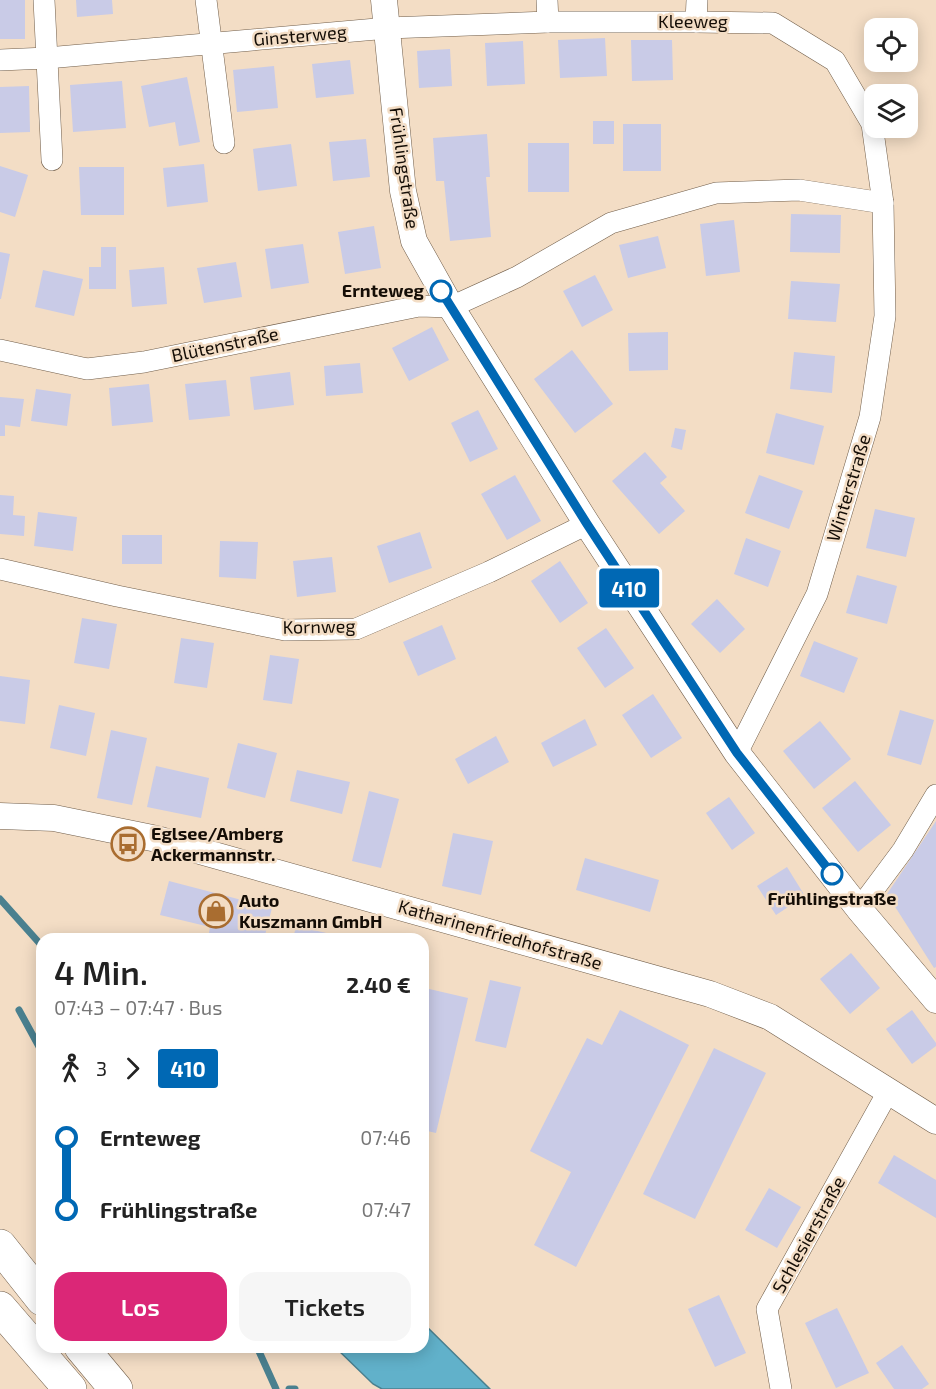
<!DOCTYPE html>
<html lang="de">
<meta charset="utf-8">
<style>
body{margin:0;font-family:"Exo 2",sans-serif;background:#f6f6f6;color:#222;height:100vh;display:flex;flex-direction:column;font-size:22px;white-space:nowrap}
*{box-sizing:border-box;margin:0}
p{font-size:20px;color:#767676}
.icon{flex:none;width:33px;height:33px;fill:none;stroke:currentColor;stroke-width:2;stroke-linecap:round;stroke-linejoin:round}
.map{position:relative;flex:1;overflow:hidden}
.panel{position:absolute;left:36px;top:933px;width:393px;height:420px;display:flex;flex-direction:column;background:#fff;border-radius:18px;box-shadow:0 3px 15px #0003}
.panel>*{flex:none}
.badge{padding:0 12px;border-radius:4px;font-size:21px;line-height:39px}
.tools{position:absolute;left:864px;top:18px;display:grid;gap:12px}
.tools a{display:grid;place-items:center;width:54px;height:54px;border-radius:12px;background:#fff;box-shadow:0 3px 15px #0003;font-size:30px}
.map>.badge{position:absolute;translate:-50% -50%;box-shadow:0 0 0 3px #fff}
.legs{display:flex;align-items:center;gap:9px;height:66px;padding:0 18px;font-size:20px}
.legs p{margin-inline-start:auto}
.overview{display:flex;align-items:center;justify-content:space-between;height:102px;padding:0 18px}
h1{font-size:33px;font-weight:600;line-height:45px}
.cta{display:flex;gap:12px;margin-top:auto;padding:12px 18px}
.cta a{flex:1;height:69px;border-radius:18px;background:#db2777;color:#fff;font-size:24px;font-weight:600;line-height:69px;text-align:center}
.cta a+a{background:#f6f6f6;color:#222}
ul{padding:0 18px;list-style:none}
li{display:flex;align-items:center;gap:21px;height:72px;font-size:22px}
li i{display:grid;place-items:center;width:9px;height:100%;margin:0 8px;background:currentColor}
li i::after{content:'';width:15px;height:15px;margin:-8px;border:4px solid;border-radius:50%;background:#fff}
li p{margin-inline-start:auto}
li:first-child i{background:linear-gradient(#0000 50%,currentColor 0)}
li:last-child i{background:linear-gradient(currentColor 50%,#0000 0)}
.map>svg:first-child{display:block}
</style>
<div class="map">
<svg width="936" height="1389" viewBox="0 0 936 1389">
<rect width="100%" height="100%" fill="#f3ddc5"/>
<path fill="#61b1ca" stroke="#4a808f" stroke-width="1.5" d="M423 1323 490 1389H382L373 1384 335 1347H423Z"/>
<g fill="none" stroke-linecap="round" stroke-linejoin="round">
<g stroke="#4a808f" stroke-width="7">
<path d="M0 899 42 946"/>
<path d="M19 1010 42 1052"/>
<path d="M257 1347 276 1389"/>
<path d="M289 1389H295"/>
</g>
</g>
<g fill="#c9cbe7">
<rect x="0" y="0" width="25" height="39"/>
<path d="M76 0H112L113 14 77 17Z"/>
<path d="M605 38 607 76 560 78 558 40Z"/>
<path d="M631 40H672L673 80 632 81Z"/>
<path d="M523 41 525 84 487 86 485 43Z"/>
<path d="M450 49 452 86 419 88 417 51Z"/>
<path d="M350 60 354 94 316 98 312 64Z"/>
<path d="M274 66 278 108 237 112 233 70Z"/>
<path d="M187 77 200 142 179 146 175 122 149 127 141 86Z"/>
<path d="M122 81 126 128 73 132 70 85Z"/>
<path d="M29 86 30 132 0 133V87Z"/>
<rect x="593" y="121" width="21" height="23"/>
<rect x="623" y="124" width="38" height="47"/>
<path d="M487 134 490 177H486L491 237 450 241 444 181H436L433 138Z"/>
<path d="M366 139 370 177 333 181 329 142Z"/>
<rect x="528" y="143" width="41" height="49"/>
<path d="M291 144 297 186 258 191 253 149Z"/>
<path d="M204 164 208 202 167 207 163 168Z"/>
<path d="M0 166 28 175 15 217 0 212Z"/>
<path d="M79 167H124V215H81Z"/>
<path d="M791 214 841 215 840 253 790 252Z"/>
<path d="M734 220 740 272 706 276 700 224Z"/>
<path d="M374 226 381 268 345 274 338 232Z"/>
<path d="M658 236 666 268 628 278 619 245Z"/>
<path d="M303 244 309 283 271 289 265 249Z"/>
<path d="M101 247H116V289H89V267H101Z"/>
<path d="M0 252 10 254 1 299H0Z"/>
<path d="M236 262 242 297 204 303 197 268Z"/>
<path d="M164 267 167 304 132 307 129 270Z"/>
<path d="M43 270 83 279 74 316 35 307Z"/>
<path d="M595 275 613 310 582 327 563 291Z"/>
<path d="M791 281 840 284 836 322 788 319Z"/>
<path d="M432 327 449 360 409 381 392 348Z"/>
<path d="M668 332V370L629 371 628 333Z"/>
<path d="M572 350 613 404 575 433 534 379Z"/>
<path d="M794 352 835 356 832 393 790 389Z"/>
<path d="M360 363 363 393 326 396 324 366Z"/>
<path d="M290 372 294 405 254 410 250 377Z"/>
<path d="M226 380 230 416 189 420 185 384Z"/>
<path d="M149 384 153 422 112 426 109 388Z"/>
<path d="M36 389 71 394 67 426 31 421Z"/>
<path d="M0 397 24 399 20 427 5 425V436H0Z"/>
<path d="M478 410 498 449 470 462 451 423Z"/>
<path d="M776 413 824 426 814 465 766 453Z"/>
<path d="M675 428 686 430 682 450 671 447Z"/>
<path d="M645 452 667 477 660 483 685 511 659 534 612 481Z"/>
<path d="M515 475 541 521 507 540 481 494Z"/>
<path d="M759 475 803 491 789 529 745 513Z"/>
<path d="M0 495 14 496 13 515 25 516 24 536 0 534Z"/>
<path d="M875 509 915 518 906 557 866 548Z"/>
<path d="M38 512 77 517 73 551 34 546Z"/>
<path d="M420 532 432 568 389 583 377 546Z"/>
<rect x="122" y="535" width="40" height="29"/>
<path d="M746 538 781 551 768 587 734 574Z"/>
<path d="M220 541 258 542 256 579 219 577Z"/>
<path d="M332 557 336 592 297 597 293 561Z"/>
<path d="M560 561 588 603 560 623 531 581Z"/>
<path d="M857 575 897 586 887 624 846 613Z"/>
<path d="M717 599 745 629 720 653 691 624Z"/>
<path d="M82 618 117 624 109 669 74 663Z"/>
<path d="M442 625 456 659 418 676 403 642Z"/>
<path d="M606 628 634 668 605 688 577 648Z"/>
<path d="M181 638 214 643 207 688 174 683Z"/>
<path d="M814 641 858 658 844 693 800 676Z"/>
<path d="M270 655 299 659 292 704 263 700Z"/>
<path d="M0 676 30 680 25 724 0 721Z"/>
<path d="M653 694 682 738 651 758 622 715Z"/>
<path d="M59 705 95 713 86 756 50 748Z"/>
<path d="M900 710 934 720 921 765 887 755Z"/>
<path d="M585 719 597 745 553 767 541 743Z"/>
<path d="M820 721 851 759 814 789 783 751Z"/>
<path d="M111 730 147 738 132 805 97 798Z"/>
<path d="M496 736 509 762 468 784 455 759Z"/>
<path d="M238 743 277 753 265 798 227 788Z"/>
<path d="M156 766 209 778 201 818 147 807Z"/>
<path d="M297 770 350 782 342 814 290 801Z"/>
<path d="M855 781 891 825 858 852 822 808Z"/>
<path d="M369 791 399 799 381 868 352 861Z"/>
<path d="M729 797 755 833 732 850 706 813Z"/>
<path d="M936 821V967L934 968 887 894Z"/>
<path d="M453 833 493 841 481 895 442 886Z"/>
<path d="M585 858 659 880 650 912 576 890Z"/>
<path d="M787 867 805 896 776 915 757 886Z"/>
<path d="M169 881 272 908 264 939H208L210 927 160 915Z"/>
<path d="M296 926 348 938 347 939H293Z"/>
<path d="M851 953 880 988 850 1014 820 979Z"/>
<path d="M490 980 521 987 506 1048 475 1041Z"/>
<path d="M425 988 468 998 436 1133 423 1130V997Z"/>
<path d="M620 1010 689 1045 576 1267 534 1245 571 1172 530 1151 587 1038 602 1045Z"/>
<path d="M912 1010 936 1043V1046L912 1064 886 1029Z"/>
<path d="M714 1048 766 1073 695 1219 643 1194Z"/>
<path d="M894 1155 936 1180V1218L878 1183Z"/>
<path d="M769 1188 801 1207 777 1248 745 1230Z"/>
<path d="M719 1295 746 1353 715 1367 688 1309Z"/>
<path d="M837 1308 869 1373 836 1388 805 1323Z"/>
<path d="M902 1345 929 1384 922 1389H894L876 1363Z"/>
</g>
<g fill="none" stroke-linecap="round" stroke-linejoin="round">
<g stroke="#715e4a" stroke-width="22">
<g id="minor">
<path d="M44 0 52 160"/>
<path d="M206 0 224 143"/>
<path d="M547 0 548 22"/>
<path d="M696 22 697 0"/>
<path d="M0 60 47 58 388 28 548 22H696L773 23 835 61 872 124 883 203 885 316 870 417 817 594 737 753"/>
<path d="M0 350 87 369 144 362 419 306 451 307 517 277 611 223 716 193 799 190 883 203"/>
<path d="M0 569 117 596 285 630 356 629 489 572 587 524"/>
<path d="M859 909 903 850 936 795"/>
<path d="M781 1389 767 1309 889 1090"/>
</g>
</g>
<g stroke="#715e4a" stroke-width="27">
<g id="tertiary">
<path d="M384 0 403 191 414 241 451 307 587 524 737 753 859 909 936 1000"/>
<path d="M0 816 54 818 157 839 710 994 770 1017 936 1121"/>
</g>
</g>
<g stroke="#715e4a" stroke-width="34">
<g id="primary">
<path d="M0 1246 42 1299"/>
<path d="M0 1308 70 1389"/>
<path d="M81 1347 116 1389"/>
</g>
</g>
<use href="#minor" stroke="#fff" stroke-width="21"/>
<use href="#tertiary" stroke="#fff" stroke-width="26"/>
<use href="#primary" stroke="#fff" stroke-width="33"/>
</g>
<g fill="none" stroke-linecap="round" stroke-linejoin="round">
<g stroke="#fff" stroke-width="14">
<path id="line-1" d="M441 291 587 524 737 753 832 874"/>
</g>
<use href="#line-1" stroke="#0068b4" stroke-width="9"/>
</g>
<defs>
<g id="bus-ring" transform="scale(1.725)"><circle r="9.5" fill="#f3ddc5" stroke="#a96d30" stroke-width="1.5"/><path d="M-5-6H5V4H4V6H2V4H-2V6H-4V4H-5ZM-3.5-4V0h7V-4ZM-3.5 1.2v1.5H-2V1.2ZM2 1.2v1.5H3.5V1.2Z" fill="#a96d30"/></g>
<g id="shop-ring" transform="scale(1.725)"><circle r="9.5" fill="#f3ddc5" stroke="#a96d30" stroke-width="1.5"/><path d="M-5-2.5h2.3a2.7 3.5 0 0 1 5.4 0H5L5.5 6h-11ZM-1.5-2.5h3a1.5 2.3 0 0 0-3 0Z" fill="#a96d30"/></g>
</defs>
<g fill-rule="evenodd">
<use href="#bus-ring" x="128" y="844"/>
<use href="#shop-ring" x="216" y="911"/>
</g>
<g fill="#fff" stroke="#0068b4" stroke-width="3">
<circle cx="441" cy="291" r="10"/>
<circle cx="832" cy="874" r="10"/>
</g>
<g text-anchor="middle" stroke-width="5" stroke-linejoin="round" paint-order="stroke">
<g font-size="18" fill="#140d06" stroke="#f3ddc5">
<text x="693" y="28">Kleeweg</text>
<text transform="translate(300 36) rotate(-5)" y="6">Ginsterweg</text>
<text transform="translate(404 168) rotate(82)" y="6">Frühlingstraße</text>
<text transform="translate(225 345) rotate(-12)" y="6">Blütenstraße</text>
<text transform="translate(849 488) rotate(-73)" y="6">Winterstraße</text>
<text transform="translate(319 627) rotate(-1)" y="6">Kornweg</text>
<text transform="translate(500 935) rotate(16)" y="6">Katharinenfriedhofstraße</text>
<text transform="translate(809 1235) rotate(-61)" y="6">Schlesierstraße</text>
</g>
<g font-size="18" font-weight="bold" fill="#140d06" stroke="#f3ddc5" text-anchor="end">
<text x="424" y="297">Ernteweg</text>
<text x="832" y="905" text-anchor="middle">Frühlingstraße</text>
</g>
<g font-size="18" font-weight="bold" fill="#140d06" stroke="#f3ddc5" text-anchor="start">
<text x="151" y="840">Eglsee/Amberg<tspan x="151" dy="21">Ackermannstr.</tspan></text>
<text x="239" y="907">Auto<tspan x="239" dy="21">Kuszmann GmbH</tspan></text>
</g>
</g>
</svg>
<div class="tools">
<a><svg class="icon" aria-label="locate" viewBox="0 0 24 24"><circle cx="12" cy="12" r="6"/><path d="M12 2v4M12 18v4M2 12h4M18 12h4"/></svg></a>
<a><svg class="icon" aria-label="layers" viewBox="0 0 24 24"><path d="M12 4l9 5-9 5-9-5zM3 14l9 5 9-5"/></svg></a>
</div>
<b class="badge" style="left:629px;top:588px;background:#0068b4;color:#fff">410</b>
<section class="panel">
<div class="overview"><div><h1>4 Min.</h1><p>07:43 – 07:47 · Bus</p></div><b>2.40 €</b></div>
<div class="legs"><svg class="icon" aria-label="walk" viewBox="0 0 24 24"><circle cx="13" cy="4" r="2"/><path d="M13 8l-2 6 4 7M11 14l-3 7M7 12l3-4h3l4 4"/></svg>3<svg class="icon" aria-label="forward" viewBox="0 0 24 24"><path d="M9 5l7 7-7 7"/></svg><b class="badge" style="background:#0068b4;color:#fff">410</b></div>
<ul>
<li><i style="color:#0068b4"></i><b>Ernteweg</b><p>07:46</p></li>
<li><i style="color:#0068b4"></i><b>Frühlingstraße</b><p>07:47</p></li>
</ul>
<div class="cta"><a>Los</a><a>Tickets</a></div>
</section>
</div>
